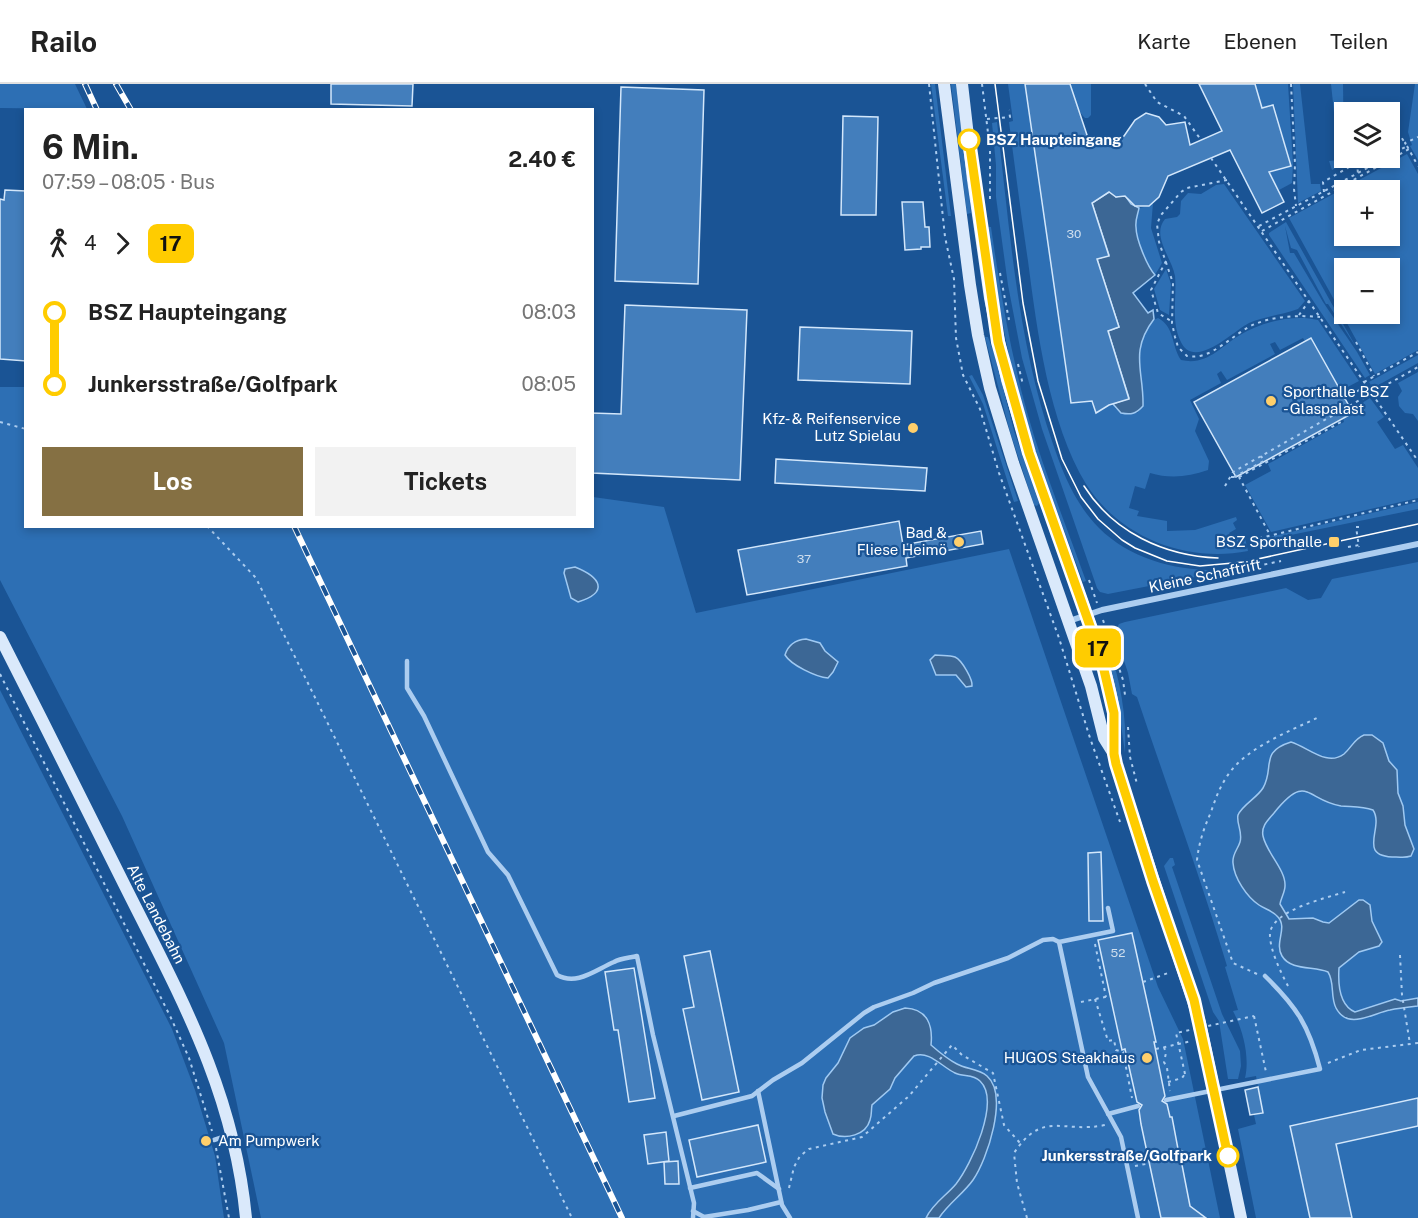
<!DOCTYPE html>
<html lang="de">
<meta charset="utf-8">
<style>
body{margin:0;font-family:"Public Sans",sans-serif;background:#f2f2f2;color:#222;height:100vh;display:flex;flex-direction:column;font-size:22px;white-space:nowrap}
*{box-sizing:border-box;margin:0}
p{font-size:20px;color:#767676}
.icon{flex:none;width:33px;height:33px;fill:none;stroke:currentColor;stroke-width:2;stroke-linecap:round;stroke-linejoin:round}
.map{position:relative;flex:1;overflow:hidden}
.sheet{position:absolute;left:24px;top:24px;width:570px;height:420px;display:flex;flex-direction:column;background:#fff;border-radius:0px;box-shadow:0 3px 9px #0003}
.sheet>*{flex:none}
.badge{padding:0 12px;border-radius:9px;font-size:21px;line-height:39px}
.buttons{position:absolute;left:1334px;top:18px;display:grid;gap:12px}
.buttons a{display:grid;place-items:center;width:66px;height:66px;border-radius:0px;background:#fff;box-shadow:0 3px 9px #0003;font-size:30px}
.map>.badge{position:absolute;translate:-50% -50%;box-shadow:0 0 0 3px #fff}
.legs{display:flex;align-items:center;gap:9px;height:66px;padding:0 18px;font-size:20px}
.legs p{margin-inline-start:auto}
.headline{display:flex;align-items:center;justify-content:space-between;height:102px;padding:0 18px}
h1{font-size:33px;font-weight:700;line-height:45px}
.action{display:flex;gap:12px;margin-top:auto;padding:12px 18px}
.action a{flex:1;height:69px;border-radius:0px;background:#857043;color:#fff;font-size:24px;font-weight:700;line-height:69px;text-align:center}
.action a+a{background:#f2f2f2;color:#222}
ul{padding:0 18px;list-style:none}
li{display:flex;align-items:center;gap:21px;height:72px;font-size:22px}
li i{display:grid;place-items:center;width:9px;height:100%;margin:0 8px;background:currentColor}
li i::after{content:'';width:15px;height:15px;margin:-8px;border:4px solid;border-radius:50%;background:#fff}
li p{margin-inline-start:auto}
li:first-child i{background:linear-gradient(#0000 50%,currentColor 0)}
li:last-child i{background:linear-gradient(currentColor 50%,#0000 0)}
header{display:flex;align-items:center;gap:36px;box-sizing:border-box;height:84px;padding:0 30px;background:#fff;border-bottom:2px solid #e0e0e0}
header strong{font-size:28px}
nav{display:flex;gap:33px;margin-inline-start:auto;font-size:21px}
.map>svg:first-child{display:block}
</style>
<header>
<strong>Railo</strong>
<nav><a>Karte</a><a>Ebenen</a><a>Teilen</a></nav>
</header>
<div class="map">
<svg width="1418" height="1134" viewBox="0 0 1418 1134">
<rect width="100%" height="100%" fill="#1a5495"/>
<g fill="#2d6fb4" fill-rule="evenodd">
<path d="M0 0H75L87 25 0 24Z"/>
<path d="M931 0H935L951 132H948Z"/>
<path d="M951 0H956L971 129 967 130Z"/>
<path d="M1008 0H1025L1095 327 1113 320 1116 325 1137 329 1143 322C1144 298 1128 247 1158 234 1175 243 1171 261 1181 276 1207 282 1220 263 1240 251 1261 238 1293 230 1318 236L1359 297 1340 307 1311 254 1305 257 1303 254 1280 266 1275 258 1270 260 1275 270 1227 296 1221 287 1217 290 1221 299 1190 316 1199 335 1195 347 1209 377 1208 386C1188 393 1170 395 1150 389L1145 405 1135 402 1129 424 1139 427 1137 432 1167 437V447L1195 446 1236 433 1237 436 1233 439 1236 445 1229 449 1233 455 1244 450 1248 467C1187 479 1120 454 1086 400 1049 339 1037 247 1028 177 1021 131 1015 84 1009 38L1013 37Z"/>
<path d="M1064 0H1091V31L1088 34H1085C1074 24 1078 11 1064 0Z"/>
<path d="M1255 0H1288L1293 80 1292 99 1279 106 1269 88 1291 81 1274 21 1254 26Z"/>
<path d="M1293 0H1300L1311 100H1320L1321 107 1298 119Z"/>
<path d="M1331 0H1343L1344 74H1354L1332 86 1329 77 1339 76Z"/>
<path d="M1415 0H1418V76L1410 62 1412 61 1408 48Z"/>
<path d="M997 38C1010 146 1017 257 1053 360 1063 390 1076 421 1099 444 1131 476 1180 488 1224 486L1221 488 1108 510 1100 508 1097 504 1042 345 1022 274 1008 201 996 113V81L992 39Z"/>
<path d="M1407 70 1418 90V266L1375 290 1289 134ZM1344 106H1389V152H1344ZM1389 184V230H1344V184Z"/>
<path d="M1224 100 1305 217 1298 225C1282 231 1265 232 1249 239 1232 248 1193 288 1180 256 1171 237 1177 212 1175 192 1172 174 1151 152 1165 135L1177 133 1180 130 1181 117 1188 109 1201 110 1216 101Z"/>
<path d="M1153 119 1151 144 1162 179 1155 191C1147 182 1136 155 1136 143 1135 136 1138 130 1139 124L1149 122Z"/>
<path d="M1286 138 1356 263 1328 220H1326L1297 166 1291 164 1285 142 1290 169H1294L1323 218 1357 268 1370 291 1365 294 1269 151V149Z"/>
<path d="M987 143H991C1000 205 1010 267 1027 328 1043 385 1066 441 1086 497L1083 498C1063 443 1042 388 1025 333 1006 271 997 207 987 143Z"/>
<path d="M1166 185 1171 200 1169 231 1160 226 1154 205Z"/>
<path d="M985 253H988L994 269 1014 347 1039 419 1037 422 1034 421 1010 348Z"/>
<path d="M1418 271V279L1373 304 1369 298Z"/>
<path d="M1418 288V346V337L1413 330 1405 329 1399 322 1398 313 1402 307 1398 299Z"/>
<path d="M972 291 983 311 1018 417 1014 418 983 320 969 292Z"/>
<path d="M0 303H25L26 442H592L593 413 664 423 696 529 1009 465 1158 903 1183 955 1220 1134H261L224 959 122 732 0 496Z"/>
<path d="M1370 314 1384 333 1377 338 1395 365 1403 361 1418 384V414L1271 448 1245 401 1271 387 1268 380 1344 338 1343 334 1352 330 1351 326Z"/>
<path d="M1418 418V425L1257 458V456Z"/>
<path d="M1418 478V1134H1256L1238 1045 1256 1040 1254 1031H1250L1245 1006 1258 1003 1256 992 1245 994C1250 973 1243 946 1233 927L1238 926 1225 883 1227 882C1200 791 1167 703 1137 613L1132 610 1128 589 1116 552V545L1119 540 1125 538 1286 504 1308 516 1321 514 1332 495Z"/>
<path d="M1108 561C1120 595 1127 632 1125 669L1116 605 1105 562Z"/>
<path d="M0 606 172 945 195 1006 215 1072 224 1134H0Z"/>
<path d="M1170 774H1173L1175 781 1172 783 1222 930 1240 967 1241 982 1238 995H1228L1219 937 1213 928 1164 782Z"/>
</g>
<g fill="#3c6795" stroke="#9fc9f2" stroke-width="1.5">
<path d="M1112 106 1116 113 1124 110 1131 120 1139 124C1138 130 1135 136 1136 143 1136 155 1147 182 1155 191L1133 209 1148 229 1153 226 1154 235C1129 268 1144 287 1143 322 1136 330 1131 331 1121 329L1113 320 1129 314 1108 247 1119 243 1097 175 1109 171 1092 119Z"/>
<path d="M575 483C600 493 610 508 578 518L571 514 564 489 565 485Z"/>
<path d="M806 555 820 559 825 567 838 578 833 588 828 594C816 593 791 581 785 571 788 561 795 556 806 555Z"/>
<path d="M935 571C942 572 949 571 955 573 962 576 973 596 972 602L966 603 956 591H936L930 576Z"/>
<path d="M1364 651H1372L1383 659 1389 677 1397 686 1398 709 1403 722 1405 741 1414 765 1411 772C1405 774 1402 773 1396 773 1355 773 1385 744 1373 726 1362 722 1352 723 1341 722 1306 716 1307 688 1274 729 1268 736 1261 742 1263 752 1266 768 1286 786 1285 802 1285 808 1281 814 1280 820L1289 835 1313 834 1323 838 1329 839 1359 816H1363L1370 821 1372 837 1382 858 1379 862 1359 868 1339 884C1338 899 1339 921 1355 928L1395 915 1401 917 1418 914V922C1409 923 1399 924 1390 926 1373 929 1348 947 1336 924 1330 912 1335 899 1328 888 1314 882 1291 887 1282 872 1274 859 1288 844 1278 833 1273 827 1265 825 1259 821 1247 813 1234 794 1233 779 1232 770 1238 765 1240 758 1243 748 1236 739 1238 731 1242 721 1257 714 1263 704 1275 683 1259 668 1291 658 1308 663 1327 683 1344 670 1352 663 1354 655 1364 651Z"/>
<path d="M905 924C928 925 933 942 931 961 939 968 947 975 957 980 966 985 979 985 987 992 1009 1011 987 1076 973 1096 963 1110 948 1120 939 1134H926C933 1119 946 1112 956 1100 971 1081 1001 1017 980 997 973 990 963 993 955 989 942 983 929 966 914 972L895 994 890 1005 872 1021C871 1026 872 1031 870 1036 866 1051 846 1056 833 1050L825 1028 822 1014 823 1001 826 994 838 979 850 954 864 944 874 941 893 928Z"/>
</g>
<g fill="#437ebc" stroke="#d3e7fb" stroke-width="1.5">
<path d="M331 0H413L412 22 331 20Z"/>
<path d="M1025 0H1070L1090 60 1124 52 1135 36 1146 29 1159 33 1166 41 1185 38 1190 61 1222 47 1199 0H1255L1262 24 1273 21 1291 82 1269 88 1284 118 1262 129 1230 66 1168 92 1159 113 1149 122H1135L1125 112 1116 113 1109 108 1092 119 1109 172 1097 175 1119 243 1108 247 1129 315 1109 321 1096 329 1092 317 1071 319Z"/>
<path d="M621 3 704 6 698 200 615 197Z"/>
<path d="M843 32 878 33 876 131H841Z"/>
<path d="M5 106 26 107V277L0 275V115L4 116Z"/>
<path d="M902 118H923L925 143H929L930 163H921V165L905 166Z"/>
<path d="M625 221 747 226 740 396 592 389V329L621 330Z"/>
<path d="M800 243 912 247 910 300 798 296Z"/>
<path d="M1311 254 1353 329 1236 393 1194 318Z"/>
<path d="M776 375 927 384 925 407 775 399Z"/>
<path d="M899 437 903 461 981 447 983 460 906 474 907 482 747 511 738 466Z"/>
<path d="M1101 768 1103 837H1089L1088 769Z"/>
<path d="M1132 849 1156 958H1154L1165 1012 1162 1017 1167 1020 1170 1033H1172L1178 1065 1186 1069 1187 1075 1182 1081 1190 1122 1206 1134H1161L1141 1040 1139 1026 1142 1021 1137 1018 1125 965 1122 966 1098 856Z"/>
<path d="M710 867 739 1008 702 1016 683 925 694 923 684 872Z"/>
<path d="M634 884 655 1014 629 1018 618 946H614L605 888Z"/>
<path d="M1258 1003 1263 1029 1250 1031 1245 1006Z"/>
<path d="M1418 1014V1042L1336 1060 1352 1134H1310L1290 1042Z"/>
<path d="M758 1041 766 1078 697 1093 689 1056Z"/>
<path d="M666 1048 669 1077 648 1080 644 1051Z"/>
<path d="M678 1077 679 1100H665L664 1078Z"/>
</g>
<g fill="none" stroke-linecap="round" stroke-linejoin="round">
<g stroke="#accdf0" stroke-width="2" stroke-dasharray="3 4.5" stroke-linecap="butt">
<path d="M929 0 945 153 954 195 956 254 963 291 980 325 999 389 1059 554 1090 654 1120 738"/>
<path d="M982 0 990 65V118"/>
<path d="M1145 0 1157 18 1184 32 1201 56"/>
<path d="M1291 0 1295 80 1294 105 1296 122"/>
<path d="M987 35 1010 33 1009 26"/>
<path d="M1389 59 1401 53 1405 59"/>
<path d="M1407 62 1418 82"/>
<path d="M1389 72 1407 62 1405 59 1418 53"/>
<path d="M1211 74 1418 377"/>
<path d="M1357 78 1358 90"/>
<path d="M1227 96 1187 104 1181 108 1161 131 1157 140 1159 158 1173 199 1172 239 1175 253 1178 263 1187 272C1212 277 1233 249 1255 240 1275 232 1298 231 1320 233"/>
<path d="M1324 108 1323 98 1365 74"/>
<path d="M1259 142 1386 74"/>
<path d="M1262 147 1409 65"/>
<path d="M1166 177 1151 206 1158 229 1171 237"/>
<path d="M1000 189 1009 236"/>
<path d="M1299 231 1309 217"/>
<path d="M1356 258 1374 292"/>
<path d="M1018 280 1023 301"/>
<path d="M1364 298 1418 268"/>
<path d="M1344 315 1366 302"/>
<path d="M0 338 26 345"/>
<path d="M1231 393H1239L1270 451"/>
<path d="M1234 393 1264 377 1261 372"/>
<path d="M1239 393 1343 337"/>
<path d="M1225 402 1233 388 1418 283"/>
<path d="M207 442 256 494 572 1134"/>
<path d="M1359 443H1356L1359 463"/>
<path d="M1252 456 1418 416"/>
<path d="M1348 463 1359 461"/>
<path d="M1257 482 1281 477"/>
<path d="M1089 496 1097 519"/>
<path d="M1103 536 1123 596 1125 611"/>
<path d="M0 590 171 934 189 974 212 1047"/>
<path d="M1128 643 1130 673 1137 700"/>
<path d="M1095 860 1106 913"/>
<path d="M1400 871 1402 911 1410 960"/>
<path d="M1257 890 1233 879 1197 776C1199 758 1204 744 1211 728 1215 716 1219 705 1226 694 1243 665 1288 648 1317 634"/>
<path d="M1143 898 1171 888"/>
<path d="M1288 902C1281 889 1269 864 1270 849 1273 826 1326 814 1345 808"/>
<path d="M1095 915 1108 957 1114 956 1116 966 1123 968 1132 1014"/>
<path d="M1081 918 1110 912"/>
<path d="M1254 932 1266 988"/>
<path d="M1164 963 1166 969 1164 978 1167 984 1170 1007"/>
<path d="M1156 965 1192 957"/>
<path d="M1328 979 1361 966 1418 959"/>
<path d="M1168 998 1182 994 1185 990"/>
<path d="M216 1064 229 1134"/>
<path d="M1135 1082 1150 1079"/>
<path d="M789 1104 794 1083 800 1072 809 1065 862 1053 909 1012 952 961 962 971 993 989 1004 1041 1020 1059"/>
<path d="M1027 1134 1017 1099 1014 1069C1043 1025 1063 1050 1105 1041"/>
</g>
<g stroke="#accdf0" stroke-width="4.5">
<path d="M407 577V604L424 632 488 768 508 791 557 891C577 902 595 886 614 878 621 874 629 874 637 872L653 951 694 1119 693 1134"/>
<path d="M1108 824 1113 847 1059 858 1088 993 1121 1053 1138 1134"/>
<path d="M758 1007 782 1121 790 1134"/>
<path d="M1166 1016 1320 985C1309 942 1297 923 1265 892"/>
<path d="M1108 1030 1138 1022"/>
<path d="M674 1032 752 1012 773 996 802 979 864 929 874 923 913 909 934 899 1008 874 1043 856 1053 855 1059 858"/>
<path d="M214 1056 229 1051"/>
<path d="M690 1104 757 1089 779 1105"/>
<path d="M693 1127 704 1133 748 1126 781 1118"/>
</g>
<path stroke="#accdf0" stroke-width="6" d="M1069 537 1102 526 1418 460"/>
<g stroke="#dae9fb" stroke-width="12">
<path d="M944 0 970 201 978 251 990 304 1013 379 1091 602 1104 654 1114 670"/>
<path d="M962 0 973 96 990 214 1007 296 1029 369 1096 557C1103 581 1112 606 1114 632 1115 648 1113 664 1116 680L1200 939 1241 1134"/>
<path d="M0 553C42 635 83 718 124 800 180 912 234 1007 246 1134"/>
</g>
<g stroke="#fff" stroke-width="1.5">
<path d="M995 0 1023 219 1038 297 1062 375 1081 413 1098 435 1122 456 1135 464 1167 477 1200 482 1244 478 1418 440"/>
<path d="M1084 402C1113 448 1164 472 1218 474"/>
</g>
<g stroke="#fff" stroke-width="6">
<g id="rail">
<path d="M85 0 97 26"/>
<path d="M116 0 131 26"/>
<path d="M294 442 622 1134"/>
</g>
</g>
<use href="#rail" stroke="#1a5495" stroke-width="4" stroke-dasharray="11" stroke-linecap="butt"/>
<path stroke="#accdf0" stroke-width="2" stroke-dasharray="3 4.5" stroke-linecap="butt" d="M1185 990 1176 949 1254 932"/>
</g>
<g fill="none" stroke-linecap="round" stroke-linejoin="round">
<g stroke="#fff" stroke-width="14">
<path id="line-1" d="M969 56 998 258 1029 369 1101 573 1114 629V670L1116 680 1153 797 1194 916 1228 1072"/>
</g>
<use href="#line-1" stroke="#fc0" stroke-width="9"/>
</g>
<g fill="#fff" stroke="#fc0" stroke-width="3">
<circle cx="969" cy="56" r="10"/>
<circle cx="1228" cy="1072" r="10"/>
</g>
<g fill="#ffcf6b" stroke="#1a5495" stroke-width="2">
<circle cx="1271" cy="317" r="6"/>
<circle cx="913" cy="344" r="6"/>
<circle cx="959" cy="458" r="6"/>
<rect x="1328" y="452" width="12" height="12" rx="3"/>
<circle cx="1147" cy="974" r="6"/>
<circle cx="206" cy="1057" r="6"/>
</g>
<g text-anchor="middle" stroke-width="4.5" stroke-linejoin="round" paint-order="stroke">
<g font-size="12" fill="#d0dfee">
<text x="1074" y="154">30</text>
<text x="804" y="479">37</text>
<text x="1118" y="873">52</text>
</g>
<g font-size="15" font-weight="bold" fill="#fff" stroke="#1a5495" text-anchor="start">
<text x="986" y="61">BSZ Haupteingang</text>
<text x="1212" y="1077" text-anchor="end">Junkersstraße/Golfpark</text>
</g>
<g font-size="15" fill="#fff" stroke="#1a5495" text-anchor="end">
<text x="1283" y="313" text-anchor="start">Sporthalle BSZ<tspan x="1283" dy="17">- Glaspalast</tspan></text>
<text x="901" y="340">Kfz- &amp; Reifenservice<tspan x="901" dy="17">Lutz Spielau</tspan></text>
<text x="947" y="454">Bad &amp;<tspan x="947" dy="17">Fliese Heimö</tspan></text>
<text x="1322" y="463">BSZ Sporthalle</text>
<text x="1135" y="979">HUGOS Steakhaus</text>
<text x="218" y="1062" text-anchor="start">Am Pumpwerk</text>
</g>
<g font-size="15" fill="#fff" stroke="#1a5495">
<text transform="translate(1205 492) rotate(-12)" y="5">Kleine Schaftrift</text>
<text transform="translate(156 830) rotate(63)" y="5">Alte Landebahn</text>
</g>
</g>
</svg>
<div class="buttons">
<a><svg class="icon" aria-label="layers" viewBox="0 0 24 24"><path d="M12 4l9 5-9 5-9-5zM3 14l9 5 9-5"/></svg></a>
<a>+</a>
<a>−</a>
</div>
<b class="badge" style="left:1098px;top:564px;background:#fc0;color:#111">17</b>
<section class="sheet">
<div class="headline"><div><h1>6 Min.</h1><p>07:59 – 08:05 · Bus</p></div><b>2.40 €</b></div>
<div class="legs"><svg class="icon" aria-label="walk" viewBox="0 0 24 24"><circle cx="13" cy="4" r="2"/><path d="M13 8l-2 6 4 7M11 14l-3 7M7 12l3-4h3l4 4"/></svg>4<svg class="icon" aria-label="forward" viewBox="0 0 24 24"><path d="M9 5l7 7-7 7"/></svg><b class="badge" style="background:#fc0;color:#111">17</b></div>
<ul>
<li><i style="color:#fc0"></i><b>BSZ Haupteingang</b><p>08:03</p></li>
<li><i style="color:#fc0"></i><b>Junkersstraße/Golfpark</b><p>08:05</p></li>
</ul>
<div class="action"><a>Los</a><a>Tickets</a></div>
</section>
</div>
